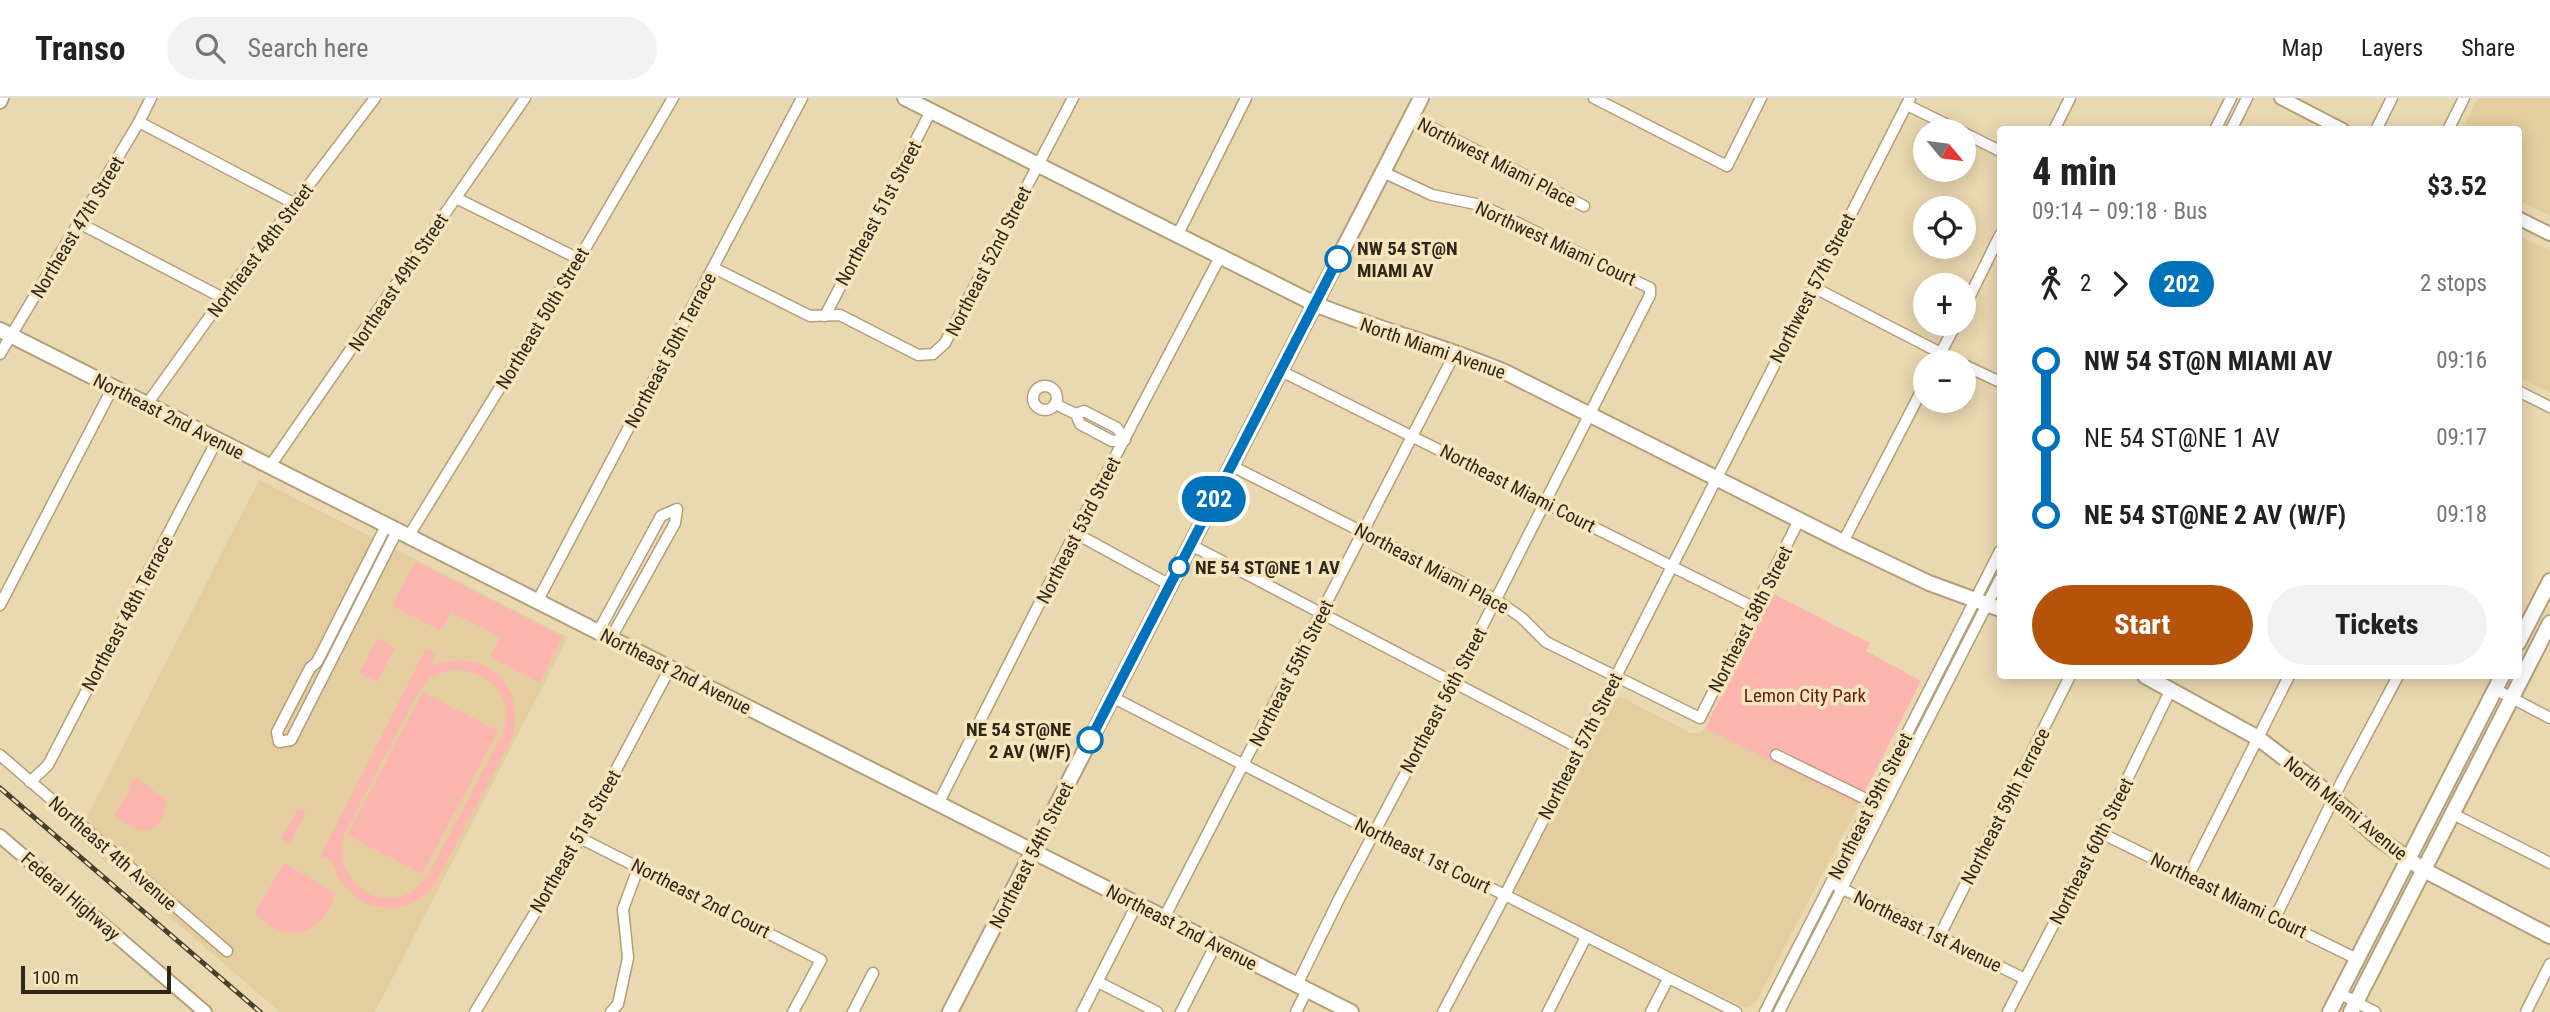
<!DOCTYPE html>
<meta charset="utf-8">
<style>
body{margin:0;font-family:"Roboto Condensed",sans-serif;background:#f2f2f2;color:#222;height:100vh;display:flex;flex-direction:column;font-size:26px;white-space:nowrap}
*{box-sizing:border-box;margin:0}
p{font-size:23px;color:#767676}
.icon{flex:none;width:38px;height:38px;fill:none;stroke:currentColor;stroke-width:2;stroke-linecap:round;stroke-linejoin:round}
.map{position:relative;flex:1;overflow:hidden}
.drawer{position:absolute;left:1997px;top:28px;width:525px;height:553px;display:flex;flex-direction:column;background:#fff;border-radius:7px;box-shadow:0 4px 18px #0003}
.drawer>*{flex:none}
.badge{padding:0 14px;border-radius:23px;font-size:24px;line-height:46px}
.needle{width:46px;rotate:119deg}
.buttons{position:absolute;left:1913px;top:21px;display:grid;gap:14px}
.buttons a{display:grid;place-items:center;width:63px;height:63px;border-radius:50%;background:#fff;box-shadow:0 4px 18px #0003;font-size:35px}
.scale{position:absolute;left:21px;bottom:18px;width:150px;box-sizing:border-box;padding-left:7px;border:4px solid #2e2718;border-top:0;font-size:19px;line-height:24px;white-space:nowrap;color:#2e2718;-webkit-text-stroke:5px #f7e5bd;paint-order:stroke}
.map>.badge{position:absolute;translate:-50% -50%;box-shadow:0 0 0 4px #fff}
.legs{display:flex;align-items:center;gap:10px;height:77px;padding:0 35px;font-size:23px}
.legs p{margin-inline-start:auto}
.overview{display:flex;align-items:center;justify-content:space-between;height:119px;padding:0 35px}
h1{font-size:38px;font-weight:800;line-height:52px}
.button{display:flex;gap:14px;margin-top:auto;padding:14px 35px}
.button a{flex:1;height:80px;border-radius:42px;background:#b45309;color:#fff;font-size:28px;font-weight:800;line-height:80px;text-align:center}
.button a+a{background:#f2f2f2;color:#222}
ul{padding:0 35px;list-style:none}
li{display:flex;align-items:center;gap:24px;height:77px;font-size:26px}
li i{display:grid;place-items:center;width:10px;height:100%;margin:0 9px;background:currentColor}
li i::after{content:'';width:18px;height:18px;margin:-9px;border:5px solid;border-radius:50%;background:#fff}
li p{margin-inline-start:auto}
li:first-child i{background:linear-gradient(#0000 50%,currentColor 0)}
li:last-child i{background:linear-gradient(currentColor 50%,#0000 0)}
header{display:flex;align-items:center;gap:42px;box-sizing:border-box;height:98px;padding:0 35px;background:#fff;border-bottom:2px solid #e0e0e0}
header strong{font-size:33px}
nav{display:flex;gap:38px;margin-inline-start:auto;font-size:24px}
.search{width:490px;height:63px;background:#f2f2f2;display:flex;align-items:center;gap:18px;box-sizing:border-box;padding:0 24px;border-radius:38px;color:#767676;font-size:26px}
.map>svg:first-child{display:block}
</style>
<header>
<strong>Transo</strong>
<div class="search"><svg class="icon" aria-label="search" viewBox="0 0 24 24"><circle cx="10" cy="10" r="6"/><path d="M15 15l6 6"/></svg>Search here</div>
<nav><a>Map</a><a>Layers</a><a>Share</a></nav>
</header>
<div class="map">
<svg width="2550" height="914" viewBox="0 0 2550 914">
<rect width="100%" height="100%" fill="#ead8b0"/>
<g fill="#e4cea0">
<path d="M2478 0H2550V118L2518 102V32L2462 31Z"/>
<path d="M2518 137 2550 153V295L2518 279Z"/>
<path d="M259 382 568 539 375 914H280L77 739Z"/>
<path d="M1617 600H1623L1691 635H1700L1705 630 1858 707 1756 904 1750 908 1746 910 1521 799 1517 794 1516 787 1609 605Z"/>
</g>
<g fill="#fdb6af" fill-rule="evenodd">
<path d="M415 463 563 539 540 585 490 559 500 539 451 514 441 533 392 508Z"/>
<path d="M1773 496 1870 545 1866 553 1921 583 1858 707 1705 630Z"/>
<path d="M378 540 395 550 377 584 359 575Z"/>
<path d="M426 550 436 556 432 567C484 550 525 583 513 638L434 788C427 794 420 802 412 805 374 820 343 798 331 762L320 759ZM451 571C476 572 502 584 506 612 507 619 504 628 503 635L427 779C420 787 411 796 400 799 363 808 334 771 344 737L418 594 431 579Z"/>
<path d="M423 594 498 633 422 776 347 737Z"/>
<path d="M135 679 167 702C163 740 139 738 114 717L130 692 132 682Z"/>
<path d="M298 710 306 714 289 746 281 741Z"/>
<path d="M284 765 335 795C324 838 286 849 255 815Z"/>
</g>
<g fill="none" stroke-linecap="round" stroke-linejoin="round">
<g stroke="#b2a07b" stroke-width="13">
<g id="minor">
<path d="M1594 0 1727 68 1761 0"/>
<path d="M1907 7 1960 33"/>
<path d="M1411 19 1584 108"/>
<path d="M139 24 295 106"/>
<path d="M2054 32 2070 0"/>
<path d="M2215 32 2231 0"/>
<path d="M2231 32 2247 0"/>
<path d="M2376 32 2392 0"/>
<path d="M2448 32 2464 0"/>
<path d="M1964 35 2000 53"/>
<path d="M456 100 579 161"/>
<path d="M79 125 223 200"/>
<path d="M1177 138 1246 0"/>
<path d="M714 170 810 218 840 217 918 257 933 256 945 245 1073 0"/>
<path d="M1813 189 1958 264"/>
<path d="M1964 210 2000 137"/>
<path d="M825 218 931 13"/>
<path d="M0 256 139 24 151 0"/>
<path d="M1936 264 1956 226"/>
<path d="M1964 267 2000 284"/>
<path d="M1281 273 1755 510"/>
<circle cx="1045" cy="300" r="12"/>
<path d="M2518 293 2550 309"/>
<path d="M147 306 223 200 375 0"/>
<path d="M1055 306 1076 316 1080 326 1112 343 1125 342 1117 330 1084 313 1076 316"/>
<path d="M270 368 525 0"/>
<path d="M1232 368 1495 501 1522 520 1546 544 1700 620 1799 422"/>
<path d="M386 428 317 564 310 570 277 634 279 644 291 642 397 433"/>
<path d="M1075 435 1170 487"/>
<path d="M408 439 579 161 673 0"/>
<path d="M1843 444 1925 286"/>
<path d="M1191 447 1579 650"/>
<path d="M537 504 802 0"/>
<path d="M0 507 113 289"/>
<path d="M598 534 661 418 677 411 675 425 611 540"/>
<path d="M2495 591 2550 620"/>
<path d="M1112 599 1374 734 1505 797 1736 914"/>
<path d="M0 657 227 853"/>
<path d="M1776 657 1876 706"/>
<path d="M30 684 48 667 217 342"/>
<path d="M938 706 1075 435 1220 159"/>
<path d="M2453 716 2550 765"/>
<path d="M2101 735 2357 861"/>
<path d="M580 740 821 862 793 914"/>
<path d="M2189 777 2289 578"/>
<path d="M1837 788 2025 881"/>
<path d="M1164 820 1455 255"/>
<path d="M2275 820 2342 683 2398 578"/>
<path d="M1939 839 2070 578"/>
<path d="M1098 884 1157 914"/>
<path d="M1297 887 1340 799 1454 584 1650 197V190L1481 107 1432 97 1383 74"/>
<path d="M2339 895 2375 914"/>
<path d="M475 914 580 740 670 570"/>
<path d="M611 914 618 906 628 860 623 811 639 768"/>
<path d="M853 914 873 875"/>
<path d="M1082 914 1137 806"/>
<path d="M1181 914 1216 846"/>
<path d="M1296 914 1307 892"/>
<path d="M1443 914 1505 797 1910 0"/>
<path d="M1548 914 1586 839"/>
<path d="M1651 914 1668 881"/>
<path d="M1765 914 2000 453"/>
<path d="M1779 914 2000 481"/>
<path d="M2008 914 2101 735 2171 591"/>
<path d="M2526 914 2550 866"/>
</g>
</g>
<g stroke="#b2a07b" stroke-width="16">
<g id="tertiary">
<path d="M2281 0 2343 32"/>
<path d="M0 4 2 0"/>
<path d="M2518 120 2550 136"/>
<path d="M0 738 205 914"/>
</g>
</g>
<g stroke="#b2a07b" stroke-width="18">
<g id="secondary">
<path d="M905 0 1315 206C1378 232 1445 248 1507 275L1843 444 1929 485 2000 511"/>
<path d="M0 232 1351 914"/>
<path d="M2518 545 2550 483"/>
<path d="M2145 578 2258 640 2309 679 2378 740 2424 772 2550 838"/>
<path d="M950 914 1421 0"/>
<path d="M2330 914 2502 578"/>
<path d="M2351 914 2550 525"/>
</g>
</g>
<use href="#minor" stroke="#fff" stroke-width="10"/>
<use href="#tertiary" stroke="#fff" stroke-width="12"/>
<use href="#secondary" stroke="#fff" stroke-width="14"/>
<g stroke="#483f2d" stroke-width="5">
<path id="rail" d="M0 690 260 914"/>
</g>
<use href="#rail" stroke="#f7e5bd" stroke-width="2.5" stroke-dasharray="8" stroke-linecap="butt"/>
</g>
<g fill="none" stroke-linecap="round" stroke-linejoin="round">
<g stroke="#fff" stroke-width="16">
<path id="line-1" d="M1090 642 1338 161"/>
</g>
<use href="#line-1" stroke="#0072bc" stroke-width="10"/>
</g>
<g fill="#fff" stroke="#0072bc" stroke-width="3.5">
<circle cx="1338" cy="161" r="12"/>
<circle cx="1179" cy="469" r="9"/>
<circle cx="1090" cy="642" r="12"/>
</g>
<g text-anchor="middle" stroke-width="7" stroke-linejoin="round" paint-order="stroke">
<g font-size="19" fill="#2e2718" stroke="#f7e5bd">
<text transform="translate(1497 64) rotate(27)" y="7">Northwest Miami Place</text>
<text transform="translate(878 115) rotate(-62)" y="7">Northeast 51st Street</text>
<text transform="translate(77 129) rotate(-59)" y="7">Northeast 47th Street</text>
<text transform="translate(1556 145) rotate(25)" y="7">Northwest Miami Court</text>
<text transform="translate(260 152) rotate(-53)" y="7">Northeast 48th Street</text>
<text transform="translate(988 163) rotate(-63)" y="7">Northeast 52nd Street</text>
<text transform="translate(398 184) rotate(-56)" y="7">Northeast 49th Street</text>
<text transform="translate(1812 190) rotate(-63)" y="7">Northwest 57th Street</text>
<text transform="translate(542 220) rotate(-59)" y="7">Northeast 50th Street</text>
<text transform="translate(1433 250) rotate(19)" y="7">North Miami Avenue</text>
<text transform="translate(670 252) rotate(-62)" y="7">Northeast 50th Terrace</text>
<text transform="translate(169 318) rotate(27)" y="7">Northeast 2nd Avenue</text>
<text transform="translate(1518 390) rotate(27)" y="7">Northeast Miami Court</text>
<text transform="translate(1078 432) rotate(-63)" y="7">Northeast 53rd Street</text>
<text transform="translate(1432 470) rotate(28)" y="7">Northeast Miami Place</text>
<text transform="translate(127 515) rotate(-62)" y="7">Northeast 48th Terrace</text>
<text transform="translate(1750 521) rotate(-63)" y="7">Northeast 58th Street</text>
<text transform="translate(676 573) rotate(27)" y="7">Northeast 2nd Avenue</text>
<text transform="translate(1291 575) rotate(-63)" y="7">Northeast 55th Street</text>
<text transform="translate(1443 602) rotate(-62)" y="7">Northeast 56th Street</text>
<text transform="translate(1580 648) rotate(-63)" y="7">Northeast 57th Street</text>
<text transform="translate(1870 708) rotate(-63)" y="7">Northeast 59th Street</text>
<text transform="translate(2005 708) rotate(-63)" y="7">Northeast 59th Terrace</text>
<text transform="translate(2346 710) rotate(39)" y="7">North Miami Avenue</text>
<text transform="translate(575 743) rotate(-60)" y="7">Northeast 51st Street</text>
<text transform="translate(2091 753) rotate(-63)" y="7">Northeast 60th Street</text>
<text transform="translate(113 755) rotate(41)" y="7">Northeast 4th Avenue</text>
<text transform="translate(1031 757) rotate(-63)" y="7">Northeast 54th Street</text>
<text transform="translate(1423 757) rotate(26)" y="7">Northeast 1st Court</text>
<text transform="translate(2229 797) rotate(26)" y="7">Northeast Miami Court</text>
<text transform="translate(71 798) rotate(41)" y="7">Federal Highway</text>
<text transform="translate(701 800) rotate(27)" y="7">Northeast 2nd Court</text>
<text transform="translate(1182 829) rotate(27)" y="7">Northeast 2nd Avenue</text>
<text transform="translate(1928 833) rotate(26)" y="7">Northeast 1st Avenue</text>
</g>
<g font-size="19" font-weight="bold" fill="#2e2718" stroke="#f7e5bd" text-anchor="start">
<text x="1357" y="157">NW 54 ST@N<tspan x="1357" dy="22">MIAMI AV</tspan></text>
<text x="1195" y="476">NE 54 ST@NE 1 AV</text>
<text x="1071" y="638" text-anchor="end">NE 54 ST@NE<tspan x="1071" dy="22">2 AV (W/F)</tspan></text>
</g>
<g font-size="19" fill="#6a1b19" stroke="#f7e5bd">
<text x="1805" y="604">Lemon City Park</text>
</g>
</g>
</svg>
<div class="buttons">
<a><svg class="needle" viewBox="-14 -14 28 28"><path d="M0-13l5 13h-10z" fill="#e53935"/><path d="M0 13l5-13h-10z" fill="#767676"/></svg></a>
<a><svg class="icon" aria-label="locate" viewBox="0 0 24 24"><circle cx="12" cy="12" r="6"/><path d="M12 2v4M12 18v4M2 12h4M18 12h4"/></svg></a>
<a>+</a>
<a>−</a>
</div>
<div class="scale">100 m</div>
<b class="badge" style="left:1214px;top:401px;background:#0072bc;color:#fff">202</b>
<section class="drawer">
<div class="overview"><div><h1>4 min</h1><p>09:14 – 09:18 · Bus</p></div><b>$3.52</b></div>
<div class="legs"><svg class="icon" aria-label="walk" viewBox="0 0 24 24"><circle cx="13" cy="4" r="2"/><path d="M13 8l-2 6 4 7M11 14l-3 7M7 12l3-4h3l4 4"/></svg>2<svg class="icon" aria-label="forward" viewBox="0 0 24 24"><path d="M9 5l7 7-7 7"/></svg><b class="badge" style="background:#0072bc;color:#fff">202</b><p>2 stops</p></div>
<ul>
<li><i style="color:#0072bc"></i><b>NW 54 ST@N MIAMI AV</b><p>09:16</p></li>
<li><i style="color:#0072bc"></i><span>NE 54 ST@NE 1 AV</span><p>09:17</p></li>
<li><i style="color:#0072bc"></i><b>NE 54 ST@NE 2 AV (W/F)</b><p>09:18</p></li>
</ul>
<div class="button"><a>Start</a><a>Tickets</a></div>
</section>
</div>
